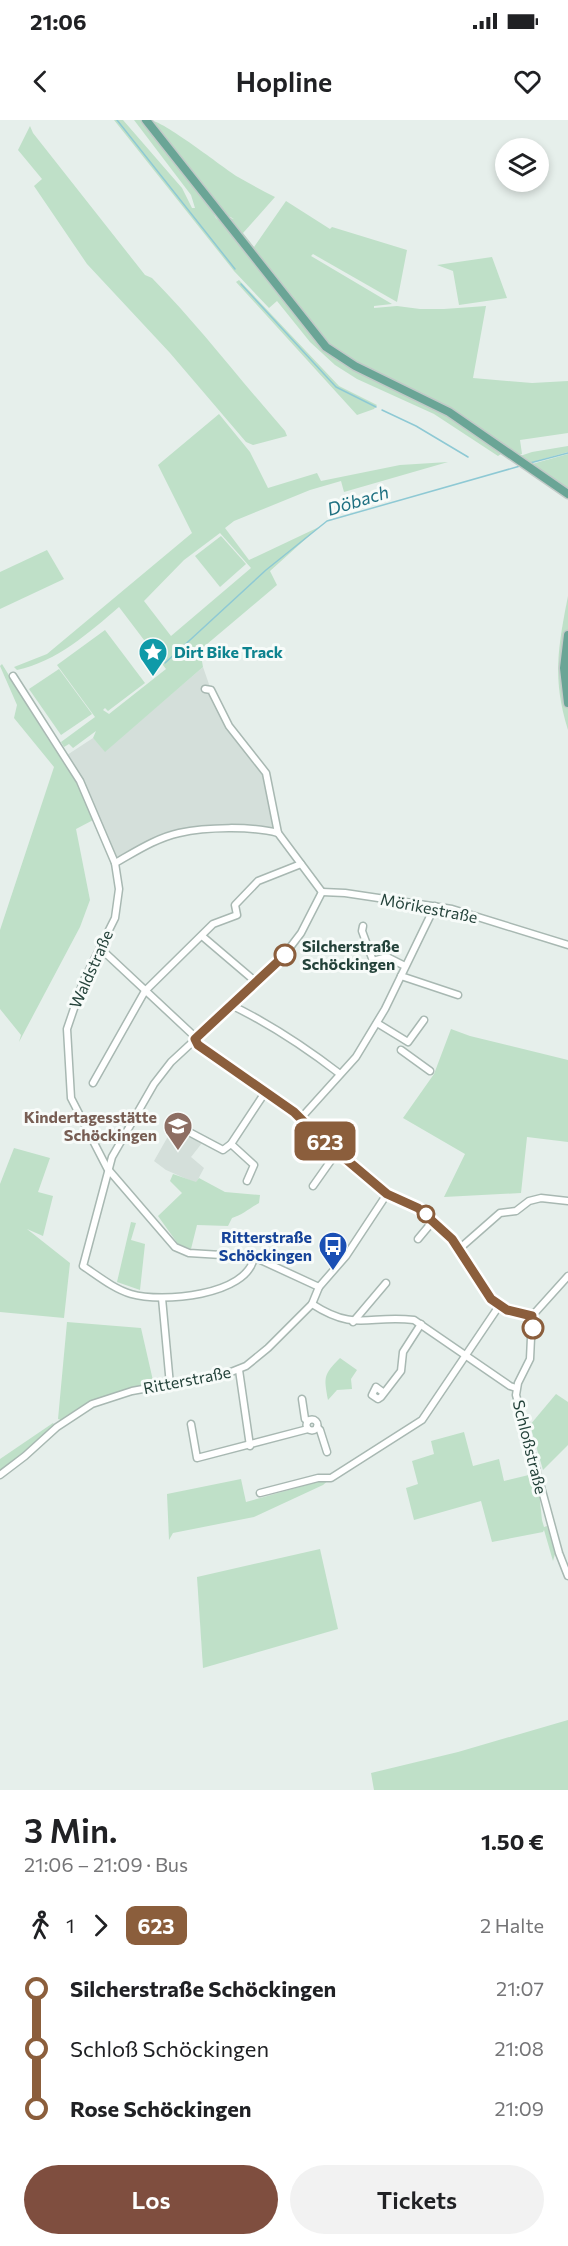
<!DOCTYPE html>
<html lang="de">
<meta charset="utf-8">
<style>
body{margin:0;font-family:Commissioner,sans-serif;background:#f2f2f2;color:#202124;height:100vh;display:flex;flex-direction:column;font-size:22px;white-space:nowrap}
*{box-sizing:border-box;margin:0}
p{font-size:20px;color:#757577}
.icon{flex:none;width:33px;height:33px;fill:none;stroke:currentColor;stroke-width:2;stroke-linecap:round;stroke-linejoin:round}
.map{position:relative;height:1670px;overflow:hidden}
.sheet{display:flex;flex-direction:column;background:#fff;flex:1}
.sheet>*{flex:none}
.badge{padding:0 12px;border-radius:9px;font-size:21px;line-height:39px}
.fabs{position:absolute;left:495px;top:18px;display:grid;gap:12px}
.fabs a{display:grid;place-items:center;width:54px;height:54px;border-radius:50%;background:#fff;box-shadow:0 3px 9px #0003;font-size:30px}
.map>.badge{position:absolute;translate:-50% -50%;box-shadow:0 0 0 3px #fff}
.legs{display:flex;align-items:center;gap:9px;height:66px;padding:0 24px;font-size:20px}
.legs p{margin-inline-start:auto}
.head{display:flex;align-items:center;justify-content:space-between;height:102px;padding:0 24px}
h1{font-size:33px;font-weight:600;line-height:45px}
.primary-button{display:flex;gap:12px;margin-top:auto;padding:12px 24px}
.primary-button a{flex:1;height:69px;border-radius:36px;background:#7f4e3f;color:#fff;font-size:24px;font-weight:600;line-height:69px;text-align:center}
.primary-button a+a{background:#f2f2f2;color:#202124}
ul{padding:0 24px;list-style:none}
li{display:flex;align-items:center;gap:21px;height:60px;font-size:22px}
li i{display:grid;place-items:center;width:9px;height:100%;margin:0 8px;background:currentColor}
li i::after{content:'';width:15px;height:15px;margin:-8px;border:4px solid;border-radius:50%;background:#fff}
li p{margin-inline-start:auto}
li:first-child i{background:linear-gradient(#0000 50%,currentColor 0)}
li:last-child i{background:linear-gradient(currentColor 50%,#0000 0)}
.status{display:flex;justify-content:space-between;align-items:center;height:42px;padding:0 30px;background:#fff;direction:ltr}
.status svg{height:16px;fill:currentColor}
header{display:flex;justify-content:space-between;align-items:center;height:78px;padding:0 24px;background:#fff;font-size:27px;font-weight:600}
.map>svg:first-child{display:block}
</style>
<div class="status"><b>21:06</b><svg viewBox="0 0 49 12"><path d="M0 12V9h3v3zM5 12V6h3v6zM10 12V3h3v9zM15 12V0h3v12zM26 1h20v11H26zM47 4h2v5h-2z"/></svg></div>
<header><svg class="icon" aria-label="back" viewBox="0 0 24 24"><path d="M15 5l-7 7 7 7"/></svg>Hopline<svg class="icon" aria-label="heart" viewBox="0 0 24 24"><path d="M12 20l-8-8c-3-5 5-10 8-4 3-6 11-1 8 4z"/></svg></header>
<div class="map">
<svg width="568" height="1670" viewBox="0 0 568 1670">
<rect width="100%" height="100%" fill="#e6efeb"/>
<g fill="#d4dfda">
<path d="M203 547 211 570 229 606 262 646 278 713 265 709 179 713 115 743 64 637 93 618 105 631Z"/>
<path d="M175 1004 185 1009 183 1014 202 1023 191 1037 204 1048 196 1063 166 1050 154 1041Z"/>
</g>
<g fill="#bfe0c8" fill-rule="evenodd">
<path d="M114 0H123L182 68 192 88H195L191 75 134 0H142L207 82 216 98 224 104 319 223 448 294 501 334 498 336 434 294 357 259 335 245 310 222 277 181 269 188 234 151Z"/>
<path d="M149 0C163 0 222 47 238 57 250 64 263 71 275 77L243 113 254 127 286 81 330 109 332 107 407 130 397 182 313 134 311 136 392 184 374 186V188L397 186 420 189H444L486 186 473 258 532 263 568 261V313L520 320 522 334 518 335 363 247 328 225 226 97 234 99 223 93Z"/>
<path d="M30 6 33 13 145 155 152 158C200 207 240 260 285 311L287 316 253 325 246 322 170 233 87 144 34 66 42 59 18 30Z"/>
<path d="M492 137 507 178 459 185 453 151 437 145Z"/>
<path d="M239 160 339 266 377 285 374 289 357 295 236 162Z"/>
<path d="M219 294 250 332 268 368 317 353 321 361 400 345 448 342 344 372 341 361 310 370 234 401 225 408 249 440 319 407 270 451 277 465 200 530 203 547 105 632 93 618 96 611 73 628 69 624 64 627 61 622 95 597 57 545 105 510 145 563 108 591 105 588 103 590 109 594 166 549 119 487C90 512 56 542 17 550L14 547 47 534 192 413 158 345ZM220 413 251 448 171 516 144 481 184 440Z"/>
<path d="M568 326V332L529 343 520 336 532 332Z"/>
<path d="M568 334V369L532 344Z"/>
<path d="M221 416 246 444 220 467 195 436Z"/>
<path d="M47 430 64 459 0 489V452Z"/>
<path d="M568 476V610C552 559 558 527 568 476Z"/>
<path d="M2 544 48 619 80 661 97 698 76 709 90 780 80 807 19 922 21 915 0 889V810L54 647 14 598 17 585 0 546Z"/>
<path d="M59 549 92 594 61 615 29 569Z"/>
<path d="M451 909 470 916 568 940V1022L527 1017 521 1073 444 1077 465 1034 403 998 434 954Z"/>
<path d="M14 1028 50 1038 38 1072 53 1076 43 1116 27 1109 70 1143 64 1198 0 1192V1064Z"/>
<path d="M173 1054 196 1062 199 1058 225 1072 260 1075 259 1083C250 1088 242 1095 232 1098L228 1106 197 1105 191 1129 178 1124 158 1096 182 1073 170 1061Z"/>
<path d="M131 1102 136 1103 131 1120 145 1124 140 1170 117 1162Z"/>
<path d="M67 1202 141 1208 154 1265C119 1271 90 1279 61 1300L58 1299Z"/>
<path d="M340 1238 357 1250 351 1259 352 1269 337 1270 328 1280C324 1257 323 1255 340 1238Z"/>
<path d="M556 1274 568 1282V1325L543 1350 530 1305Z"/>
<path d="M53 1303 58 1309 0 1353V1339Z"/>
<path d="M464 1312 473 1346 499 1339 504 1361 537 1353 542 1400 544 1407 547 1406 555 1434 553 1441 544 1410 543 1412 492 1422 481 1381 414 1400 406 1368 418 1364 412 1341 434 1334 431 1321Z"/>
<path d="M331 1358 323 1365 254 1397 173 1413 169 1420 167 1374 241 1359 246 1382Z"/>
<path d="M320 1429 338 1509 203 1548 197 1457Z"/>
<path d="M568 1600V1670H374L371 1653 458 1632Z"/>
</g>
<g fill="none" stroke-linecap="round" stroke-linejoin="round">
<g stroke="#8ec9d4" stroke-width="1.5">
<path d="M117 0 235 149"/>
<path d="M241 164 336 267 376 287"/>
<path d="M382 290 416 306 468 337"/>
<path d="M530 343 568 333"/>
<path d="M165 543 266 450 327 401 520 346"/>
</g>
<g stroke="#a8b8b2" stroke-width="9">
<g id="minor">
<path d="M13 556 80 661 115 743 119 769 115 798 83 862 67 909 71 978 107 1048 175 1127 189 1133 254 1137 319 1167"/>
<path d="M205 569 211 570 229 606 266 653 278 713 322 772"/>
<path d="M115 743C135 732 156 718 179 713 206 707 252 706 278 713"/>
<path d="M322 772 345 773 452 789 568 825"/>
<path d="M363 806 362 811 373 841 387 837 405 846"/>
<path d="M202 816 256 862"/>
<path d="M100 828 192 914"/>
<path d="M401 856 458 875"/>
<path d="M231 885C270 904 305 927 340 954"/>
<path d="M377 903 408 922 424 900"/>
<path d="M195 919 208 932 294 992 315 1013 387 1074 418 1088 452 1119 491 1179 507 1190 532 1196"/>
<path d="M401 930 430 951"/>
<path d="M93 963 145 871 213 804 237 795 235 785 258 761 301 744"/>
<path d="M301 998 356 937 385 889 435 786"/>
<path d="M189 1012 223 1030 231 1024"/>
<path d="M247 1061 254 1045 231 1024 266 971"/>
<path d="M313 1066 337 1032"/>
<path d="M418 1119 433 1101"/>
<path d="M459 1129 500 1093 516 1091 529 1081 541 1078 568 1081"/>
<path d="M254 1137C248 1176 161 1183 131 1174 114 1169 98 1156 83 1146L112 1037 154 964 171 942 279 842 301 813 322 772"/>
<path d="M162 1178 170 1265"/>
<path d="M312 1184C357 1213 369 1194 414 1200L510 1266 516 1268"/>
<path d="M532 1196 530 1239 518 1263 516 1275 559 1433 568 1456"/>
<path d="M532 1196 568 1156"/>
<path d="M353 1202 386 1163"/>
<path d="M239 1250 250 1326"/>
<path d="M384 1273 376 1267 372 1275 378 1279 381 1277 401 1251 403 1232 421 1204"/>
<path d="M302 1279 305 1299 308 1301"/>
<circle cx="312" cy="1305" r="5.5"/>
<path d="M191 1304 197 1338 308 1309"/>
<path d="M317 1307 320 1310 327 1332"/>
<path d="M0 1355 25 1336 57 1307 92 1284 132 1271 226 1254 246 1246 268 1228 312 1184 319 1167 346 1136 387 1074"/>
<path d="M260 1373 318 1358H331L422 1300 499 1186"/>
</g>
</g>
<g stroke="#c2cac8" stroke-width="11">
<g id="major">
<path d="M146 0 326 227 355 246 449 292 568 374"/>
<path d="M568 515 564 548 568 583"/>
</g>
</g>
<use href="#minor" stroke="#fff" stroke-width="6"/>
<use href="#major" stroke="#6aa596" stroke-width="8"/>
</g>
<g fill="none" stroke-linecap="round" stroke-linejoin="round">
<g stroke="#fff" stroke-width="14">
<path id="line-1" d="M285 835 195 919 198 925 294 992 315 1013 387 1074 418 1088 452 1119 491 1179 507 1190 532 1196 533 1208"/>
</g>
<use href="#line-1" stroke="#8b5e3c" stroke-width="9"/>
</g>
<defs>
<g id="sight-pin" transform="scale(1.5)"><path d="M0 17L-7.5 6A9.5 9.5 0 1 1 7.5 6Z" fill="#0f9aa8" stroke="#f7fbf9"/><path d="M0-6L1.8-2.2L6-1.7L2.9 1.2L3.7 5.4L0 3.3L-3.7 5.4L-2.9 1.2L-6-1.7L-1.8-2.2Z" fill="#fff"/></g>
<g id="school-pin" transform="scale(1.5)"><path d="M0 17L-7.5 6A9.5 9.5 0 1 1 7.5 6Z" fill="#8d6e63" stroke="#f7fbf9"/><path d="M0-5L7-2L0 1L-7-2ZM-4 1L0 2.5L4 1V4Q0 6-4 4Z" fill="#fff"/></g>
<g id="bus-pin" transform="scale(1.5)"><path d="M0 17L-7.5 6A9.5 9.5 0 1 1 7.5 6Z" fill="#1a4fb4" stroke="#f7fbf9"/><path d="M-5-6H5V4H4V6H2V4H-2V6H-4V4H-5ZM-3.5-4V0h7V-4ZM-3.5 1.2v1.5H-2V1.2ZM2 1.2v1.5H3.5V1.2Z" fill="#fff"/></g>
</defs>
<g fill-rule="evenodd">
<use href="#sight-pin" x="153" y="532"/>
<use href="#school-pin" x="178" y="1006"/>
<use href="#bus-pin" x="333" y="1126"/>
</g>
<g fill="#fff" stroke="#8b5e3c" stroke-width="3">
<circle cx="285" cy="835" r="10"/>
<circle cx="426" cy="1094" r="8"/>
<circle cx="533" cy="1208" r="10"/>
</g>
<g text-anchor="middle" stroke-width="6" stroke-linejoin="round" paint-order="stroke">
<g font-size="16" font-weight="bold" fill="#0d838f" stroke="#f7fbf9" text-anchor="start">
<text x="174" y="538">Dirt Bike Track</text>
</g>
<g font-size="16" fill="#24423a" stroke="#f7fbf9">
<text transform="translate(429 788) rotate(11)" y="6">Mörikestraße</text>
<text transform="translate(91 849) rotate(-66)" y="6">Waldstraße</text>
<text transform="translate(187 1260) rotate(-11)" y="6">Ritterstraße</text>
<text transform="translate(530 1327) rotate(76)" y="6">Schloßstraße</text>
</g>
<g font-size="16" font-weight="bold" fill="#24423a" stroke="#f7fbf9" text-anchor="start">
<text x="302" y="832">Silcherstraße<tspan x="302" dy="18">Schöckingen</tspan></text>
</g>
<g font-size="16" font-weight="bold" fill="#785e54" stroke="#f7fbf9" text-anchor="end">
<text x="157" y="1003">Kindertagesstätte<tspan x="157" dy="18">Schöckingen</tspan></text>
</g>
<g font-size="16" font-weight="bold" fill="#164399" stroke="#f7fbf9" text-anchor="end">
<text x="312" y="1123">Ritterstraße<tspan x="312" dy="18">Schöckingen</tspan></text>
</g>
<g font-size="18" font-style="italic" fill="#1c6f80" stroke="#f7fbf9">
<text transform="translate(358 381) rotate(-17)" y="6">Döbach</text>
</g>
</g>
</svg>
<div class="fabs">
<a><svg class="icon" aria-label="layers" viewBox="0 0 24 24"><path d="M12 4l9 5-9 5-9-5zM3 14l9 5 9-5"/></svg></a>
</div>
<b class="badge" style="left:325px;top:1021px;background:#8b5e3c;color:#fff">623</b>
</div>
<section class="sheet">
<div class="head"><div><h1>3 Min.</h1><p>21:06 – 21:09 · Bus</p></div><b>1.50 €</b></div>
<div class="legs"><svg class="icon" aria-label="walk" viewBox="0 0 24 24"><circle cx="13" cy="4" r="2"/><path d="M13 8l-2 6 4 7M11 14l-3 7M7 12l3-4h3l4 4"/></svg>1<svg class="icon" aria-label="forward" viewBox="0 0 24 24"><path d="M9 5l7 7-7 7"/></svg><b class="badge" style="background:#8b5e3c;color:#fff">623</b><p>2 Halte</p></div>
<ul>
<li><i style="color:#8b5e3c"></i><b>Silcherstraße Schöckingen</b><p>21:07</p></li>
<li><i style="color:#8b5e3c"></i><span>Schloß Schöckingen</span><p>21:08</p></li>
<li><i style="color:#8b5e3c"></i><b>Rose Schöckingen</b><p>21:09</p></li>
</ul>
<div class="primary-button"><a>Los</a><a>Tickets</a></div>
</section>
